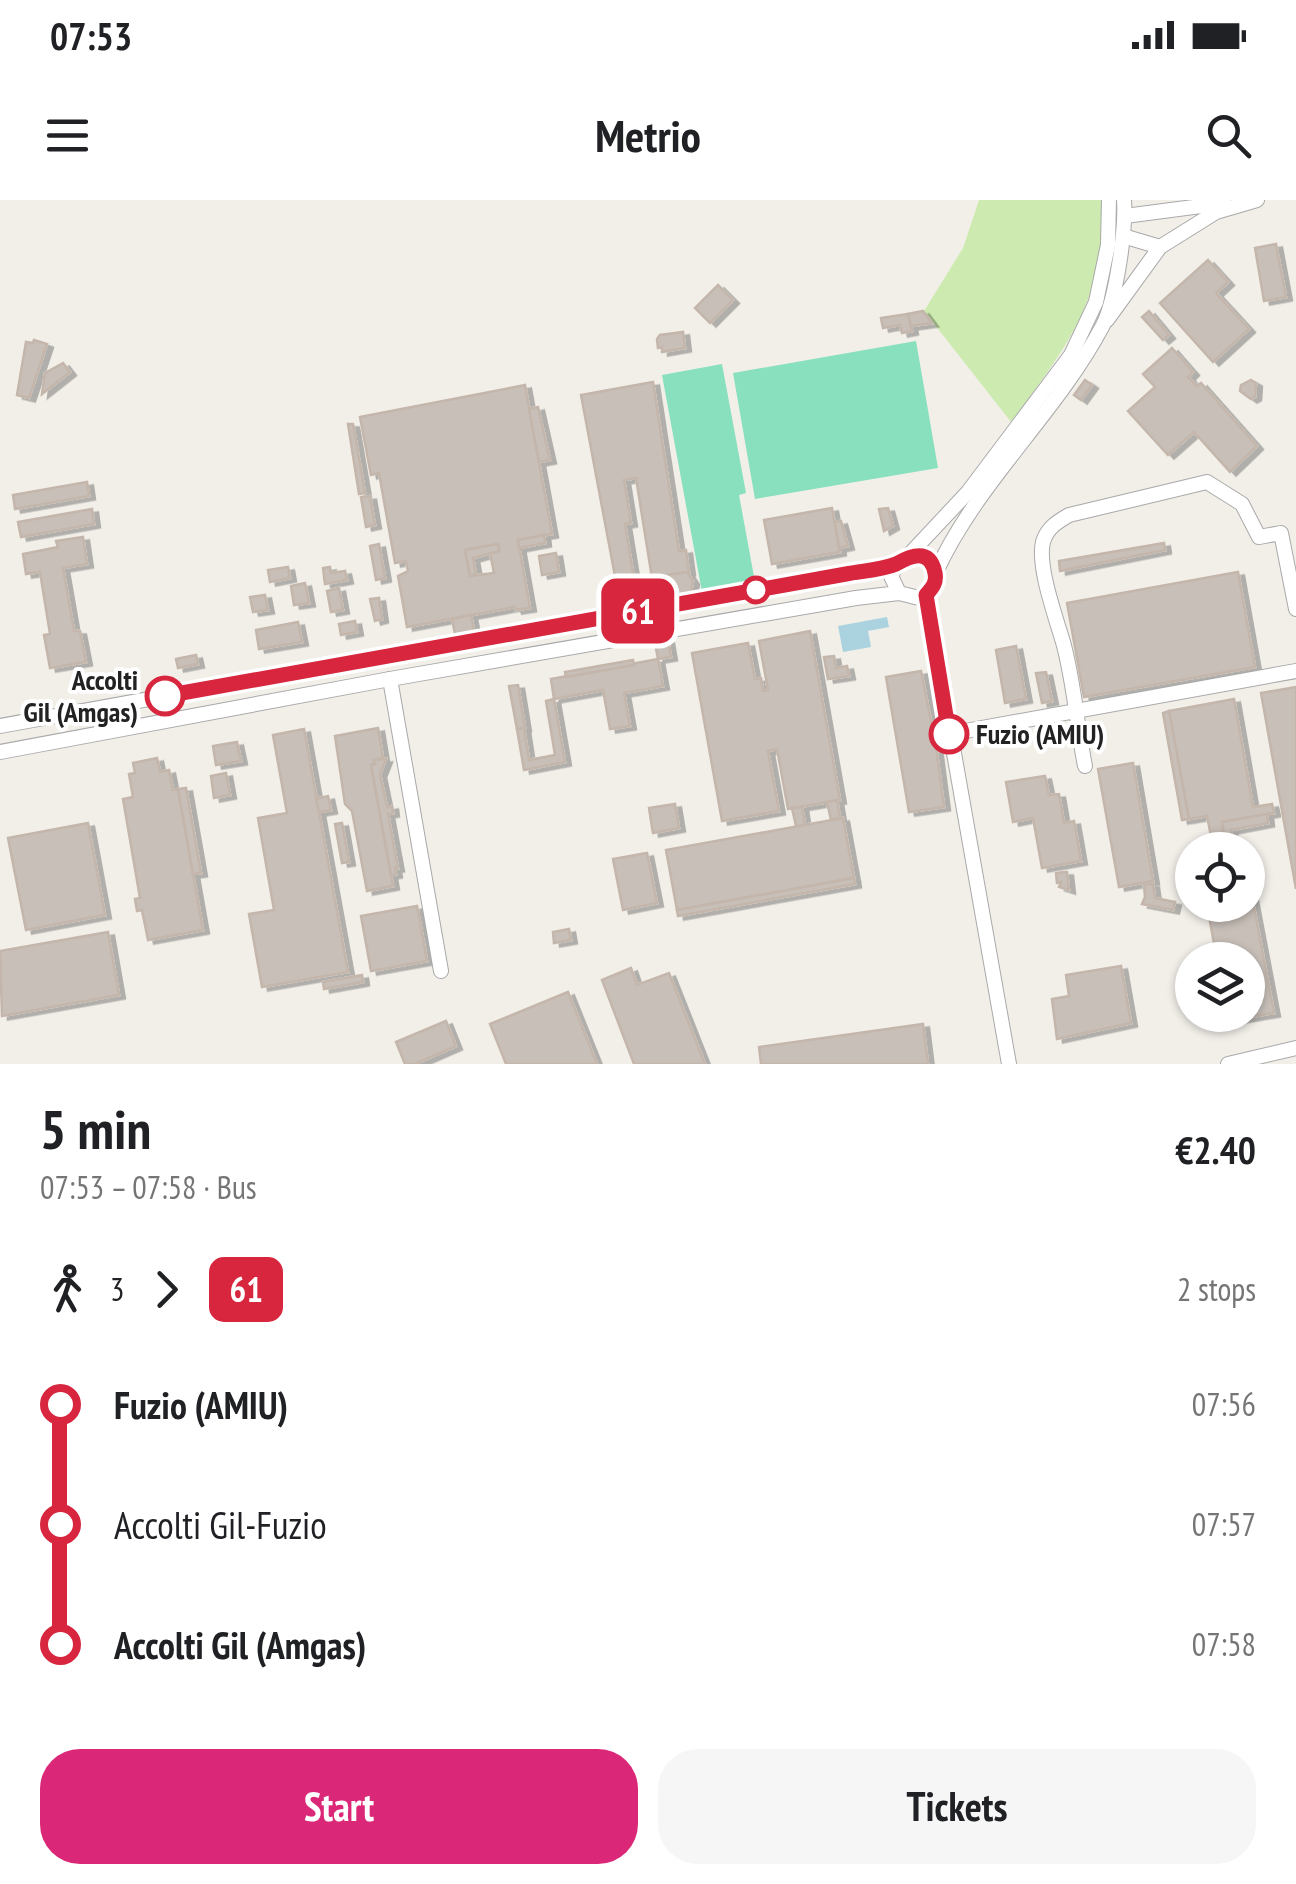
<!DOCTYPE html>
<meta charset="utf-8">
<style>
body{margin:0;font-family:"PT Sans Narrow",sans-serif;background:#f6f6f6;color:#202124;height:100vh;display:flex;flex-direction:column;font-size:38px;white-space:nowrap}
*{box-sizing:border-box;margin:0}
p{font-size:32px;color:#757577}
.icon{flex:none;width:55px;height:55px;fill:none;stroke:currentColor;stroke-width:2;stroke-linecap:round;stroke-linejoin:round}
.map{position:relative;height:864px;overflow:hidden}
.details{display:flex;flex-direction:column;background:#fff;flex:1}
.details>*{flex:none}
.badge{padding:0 20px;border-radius:15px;font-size:35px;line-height:65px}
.fabs{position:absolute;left:1175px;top:632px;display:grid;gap:20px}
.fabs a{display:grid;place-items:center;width:90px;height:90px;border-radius:50%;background:#fff;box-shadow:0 2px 8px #0004;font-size:50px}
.map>.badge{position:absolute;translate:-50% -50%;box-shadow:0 0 0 5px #fff}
.legs{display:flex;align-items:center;gap:15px;height:110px;padding:0 40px;font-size:32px}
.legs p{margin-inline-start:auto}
.summary{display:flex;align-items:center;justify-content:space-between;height:170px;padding:0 40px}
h1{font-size:55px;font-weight:800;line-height:75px}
.primary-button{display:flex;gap:20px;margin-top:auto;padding:20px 40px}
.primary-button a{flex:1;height:115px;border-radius:40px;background:#db2777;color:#fff;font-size:40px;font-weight:800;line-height:115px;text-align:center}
.primary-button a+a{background:#f6f6f6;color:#202124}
ul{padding:0 40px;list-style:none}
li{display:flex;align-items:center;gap:35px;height:120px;font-size:38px}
li i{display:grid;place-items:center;width:15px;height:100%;margin:0 12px;background:currentColor}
li i::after{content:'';width:25px;height:25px;margin:-12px;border:8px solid;border-radius:50%;background:#fff}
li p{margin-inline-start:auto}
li:first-child i{background:linear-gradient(#0000 50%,currentColor 0)}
li:last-child i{background:linear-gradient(currentColor 50%,#0000 0)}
.status{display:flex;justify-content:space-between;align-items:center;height:70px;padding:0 50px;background:#fff;direction:ltr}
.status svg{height:28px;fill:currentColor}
header{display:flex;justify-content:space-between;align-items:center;height:130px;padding:0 40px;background:#fff;font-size:45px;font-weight:800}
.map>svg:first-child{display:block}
</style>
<div class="status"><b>07:53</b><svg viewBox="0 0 49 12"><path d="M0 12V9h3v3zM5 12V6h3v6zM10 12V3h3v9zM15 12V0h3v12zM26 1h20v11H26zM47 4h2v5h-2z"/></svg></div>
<header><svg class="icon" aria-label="menu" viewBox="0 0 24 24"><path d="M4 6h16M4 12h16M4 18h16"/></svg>Metrio<svg class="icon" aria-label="search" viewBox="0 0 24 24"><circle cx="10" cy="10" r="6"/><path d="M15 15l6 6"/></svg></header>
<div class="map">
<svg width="1296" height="864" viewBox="0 0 1296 864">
<defs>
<filter id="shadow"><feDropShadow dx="6" dy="3.5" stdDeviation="0" flood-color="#0004"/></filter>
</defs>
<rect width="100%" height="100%" fill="#f2efe9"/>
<path fill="#cdebb0" d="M979 0H1103C1107 97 1066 148 1011 222L924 111 963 48Z"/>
<g fill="#88e0be">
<path d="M916 141 938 268 755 299 733 173Z"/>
<path d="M722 164 746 293 739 295 755 382 702 392 662 175Z"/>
</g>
<path fill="#aad3df" d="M887 417 889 427 868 431 871 447 843 452 838 426Z"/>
<g fill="#c7bfb8" stroke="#c4b6ab" stroke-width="2.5" fill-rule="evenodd" filter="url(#shadow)">
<path d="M1276 44 1286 97 1264 101 1255 48Z"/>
<path d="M1208 60 1228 82 1216 93 1249 129 1213 162 1160 103Z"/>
<path d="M718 85 733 100 710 123 695 108Z"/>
<path d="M923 111 932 123 911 126 908 114Z"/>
<path d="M1149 111 1169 135 1163 140 1142 117Z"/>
<path d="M908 114 912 131 902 133 900 125 883 128 881 118Z"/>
<path d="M683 132 685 148 662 152V147L658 148 657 139 660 135Z"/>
<path d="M34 140 47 144 29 198 17 195 26 142 33 143Z"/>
<path d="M1172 148 1193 172 1188 177 1197 186 1201 183 1257 246 1230 272 1194 232 1168 255 1128 211 1155 187 1143 174Z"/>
<path d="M63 163 70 172 42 194 45 173Z"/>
<path d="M1085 180 1092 185 1081 200 1074 195Z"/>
<path d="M1251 180 1256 183 1255 197 1251 199 1240 191 1241 185Z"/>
<path d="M653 182 679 351 686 350 689 372 652 378 636 278 624 280 631 323 625 324 635 385 617 387 581 195Z"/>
<path d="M525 185 552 334 518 340 530 408 516 410 515 407 407 427 398 376 408 371 406 361 395 363 379 273 371 275 360 217ZM498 344 499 351 490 353 494 373 470 376 465 350Z"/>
<path d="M538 207 550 260 539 262 529 209Z"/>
<path d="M348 224H353L365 293 359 294Z"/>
<path d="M87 282 89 296 15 309 13 295Z"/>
<path d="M370 296 375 325 366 327 361 297Z"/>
<path d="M832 308 840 352 772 364 764 320Z"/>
<path d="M888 308 893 326 884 331 879 309Z"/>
<path d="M92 309 94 324 21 337 18 322Z"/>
<path d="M841 321 848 346 839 348 835 322Z"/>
<path d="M544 335 545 343 519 348 518 340Z"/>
<path d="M83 337 87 364 63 368 74 431H80L86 462 50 468 44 435 50 434 40 372 26 374 23 354 58 347 56 341Z"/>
<path d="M1164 343 1165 350 1060 371 1059 361Z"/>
<path d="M379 344 385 378 376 380 370 346Z"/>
<path d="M498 344 499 351 473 358 476 374 470 376 465 350Z"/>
<path d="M556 353 559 372 542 375 539 356Z"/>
<path d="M288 367 290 378 270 382 268 370Z"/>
<path d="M330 367 331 373 345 371 347 380 325 384 323 368Z"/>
<path d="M687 372 693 381 691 393 658 399 651 389 654 377Z"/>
<path d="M1238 372 1255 467 1084 497 1067 403Z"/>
<path d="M305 383 309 403 294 405 291 386Z"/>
<path d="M635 385 642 389 637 402 624 405 610 394 619 387Z"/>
<path d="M339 388 343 410 331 412 327 391Z"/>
<path d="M265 395 268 410 253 412 250 397Z"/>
<path d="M379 398 382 419 375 421 370 399Z"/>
<path d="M471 415 474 431 455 434 452 419Z"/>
<path d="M355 421 357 432 341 435 339 424Z"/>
<path d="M298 422 302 442 259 449 256 430Z"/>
<path d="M810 431 840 600 788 609 777 549 768 551 779 611 722 621 692 453 748 443 755 479 761 478 763 491 768 490 759 441Z"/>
<path d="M668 440 671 457 658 459 655 443Z"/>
<path d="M1016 446 1026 499 1005 503 996 450Z"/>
<path d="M196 455 198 464 178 468 176 459Z"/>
<path d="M834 456 836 468 847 466 849 476 828 479 824 457Z"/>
<path d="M658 459 663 486 624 493 630 526 610 529 603 490 554 499 551 479Z"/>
<path d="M633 460 634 465 566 477 565 472Z"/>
<path d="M921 471 936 546 944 607 909 612 886 477Z"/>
<path d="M1046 472 1052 501 1042 503 1036 473Z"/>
<path d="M518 485 525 528 517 529 509 486Z"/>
<path d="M1296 487V689L1261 493Z"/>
<path d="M554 499 565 562 524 570 517 529 524 528 529 560 555 555 546 501Z"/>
<path d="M1234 499 1253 607 1272 604 1274 613 1222 622 1224 638 1212 641 1207 616 1189 619 1169 511Z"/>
<path d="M1169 511 1189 619 1182 620 1163 513Z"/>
<path d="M378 528 383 558 374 560 375 564 371 565 393 686 367 691 352 611 345 604 335 536Z"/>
<path d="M304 529 348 772 262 787 249 714 274 710 258 618 287 613 273 535Z"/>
<path d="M237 542 241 561 216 565 213 546Z"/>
<path d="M157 558 160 572 169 570 173 590 178 589 203 730 148 740 142 710 137 711 135 699 140 698 123 599 133 597 129 574 135 573 133 563Z"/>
<path d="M386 559 380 574 387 607 392 606 393 613 388 614 398 668H395L396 674 391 675 371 565 375 564 374 560Z"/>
<path d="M1133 563 1153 681 1119 687 1098 569Z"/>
<path d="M226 573 230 595 214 598 211 576Z"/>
<path d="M1045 576 1049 595 1059 594 1064 623 1074 621 1081 661 1042 668 1033 618 1013 622 1006 582Z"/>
<path d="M186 588 201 673 193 674 178 589Z"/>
<path d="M328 596 331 610 319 612 316 599Z"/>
<path d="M837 600 840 618 831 620 827 602Z"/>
<path d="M675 604 679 628 653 633 649 608Z"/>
<path d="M802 607 805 625 796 626 792 608Z"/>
<path d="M1267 614 1268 623 1231 630 1232 637 1225 638 1222 622Z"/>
<path d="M843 618 854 678 677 710 666 650Z"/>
<path d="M88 623 105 715 26 730 8 638Z"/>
<path d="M342 623 349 662 342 663 335 624Z"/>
<path d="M647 653 657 703 623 710 613 659Z"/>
<path d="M1064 672H1067L1069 690 1059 687 1061 682 1057 683 1056 673Z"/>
<path d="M1248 676 1274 813 1228 821 1227 815H1248V760H1217L1207 705H1248Z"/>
<path d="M854 678 855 684 678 716 677 710Z"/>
<path d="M1153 684 1155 698 1175 702 1173 710 1142 704 1145 697 1144 685Z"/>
<path d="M417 706 427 761 371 771 361 716Z"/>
<path d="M569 729 571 740 554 743 553 732Z"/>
<path d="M108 732 119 795 2 816 0 751Z"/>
<path d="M1121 766 1131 823 1057 839 1052 799 1069 796 1066 775Z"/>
<path d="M631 768 637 785 669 773 705 864H634L602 780Z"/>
<path d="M362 775 363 782 324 789 323 782Z"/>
<path d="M568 792 597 864H506L490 824Z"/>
<path d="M446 821 456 846 415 864H405L396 842Z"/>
<path d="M923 824 928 864H761L759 847Z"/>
</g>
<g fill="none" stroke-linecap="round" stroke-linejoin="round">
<g stroke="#a9a9a9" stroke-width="16">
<g id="minor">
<path d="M1125 16 1224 3"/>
<path d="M1123 36 1160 47"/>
<path d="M1107 120 1160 47 1216 12 1257 0"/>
<path d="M909 355 968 292 1071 155 1096 102 1108 45 1109 0"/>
<path d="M935 374C976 283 1055 215 1102 127 1116 101 1126 30 1124 0"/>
<path d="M926 395 1009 864"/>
<path d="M390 479 441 771"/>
<path d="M0 526 896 364"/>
<path d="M949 534 1296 471"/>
<path d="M0 552 390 479 856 398 899 393 919 398 930 391 935 380 929 361 917 355 899 360 891 376 899 393"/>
<path d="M1085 566C1077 526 1074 481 1063 442 1056 418 1037 366 1043 342 1047 328 1057 322 1069 315L1207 282 1242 304 1259 337 1281 333 1296 409"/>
<path d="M1228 864 1296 848"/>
</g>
</g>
<use href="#minor" stroke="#fff" stroke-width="14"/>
</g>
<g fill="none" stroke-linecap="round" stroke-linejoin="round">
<g stroke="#fff" stroke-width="22">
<path id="line-1" d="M165 496 846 374C861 371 882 370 896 364 910 356 930 347 935 373 937 383 932 388 926 395L949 534"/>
</g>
<use href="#line-1" stroke="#d7263d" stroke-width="15"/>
</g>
<g fill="#fff" stroke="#d7263d" stroke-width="5">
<circle cx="756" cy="390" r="12"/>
<circle cx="165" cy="496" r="18"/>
<circle cx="949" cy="534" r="18"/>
</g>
<g text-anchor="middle" stroke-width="8" stroke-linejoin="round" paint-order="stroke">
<g font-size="28" font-weight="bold" fill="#222" stroke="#fff" text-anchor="end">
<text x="138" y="490">Accolti<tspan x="138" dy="32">Gil (Amgas)</tspan></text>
<text x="976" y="544" text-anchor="start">Fuzio (AMIU)</text>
</g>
</g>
</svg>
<div class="fabs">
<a><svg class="icon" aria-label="locate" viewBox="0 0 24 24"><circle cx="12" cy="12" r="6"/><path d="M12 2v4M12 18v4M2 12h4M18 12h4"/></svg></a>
<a><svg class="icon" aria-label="layers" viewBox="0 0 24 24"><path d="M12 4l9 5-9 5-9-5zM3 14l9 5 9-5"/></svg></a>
</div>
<b class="badge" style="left:638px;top:411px;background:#d7263d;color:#fff">61</b>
</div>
<section class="details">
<div class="summary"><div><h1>5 min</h1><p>07:53 – 07:58 · Bus</p></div><b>€2.40</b></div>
<div class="legs"><svg class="icon" aria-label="walk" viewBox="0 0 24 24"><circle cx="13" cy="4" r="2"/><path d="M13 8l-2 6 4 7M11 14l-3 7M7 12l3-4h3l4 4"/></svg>3<svg class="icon" aria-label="forward" viewBox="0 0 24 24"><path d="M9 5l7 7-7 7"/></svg><b class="badge" style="background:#d7263d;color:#fff">61</b><p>2 stops</p></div>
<ul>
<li><i style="color:#d7263d"></i><b>Fuzio (AMIU)</b><p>07:56</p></li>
<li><i style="color:#d7263d"></i><span>Accolti Gil-Fuzio</span><p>07:57</p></li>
<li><i style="color:#d7263d"></i><b>Accolti Gil (Amgas)</b><p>07:58</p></li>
</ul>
<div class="primary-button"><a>Start</a><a>Tickets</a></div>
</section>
